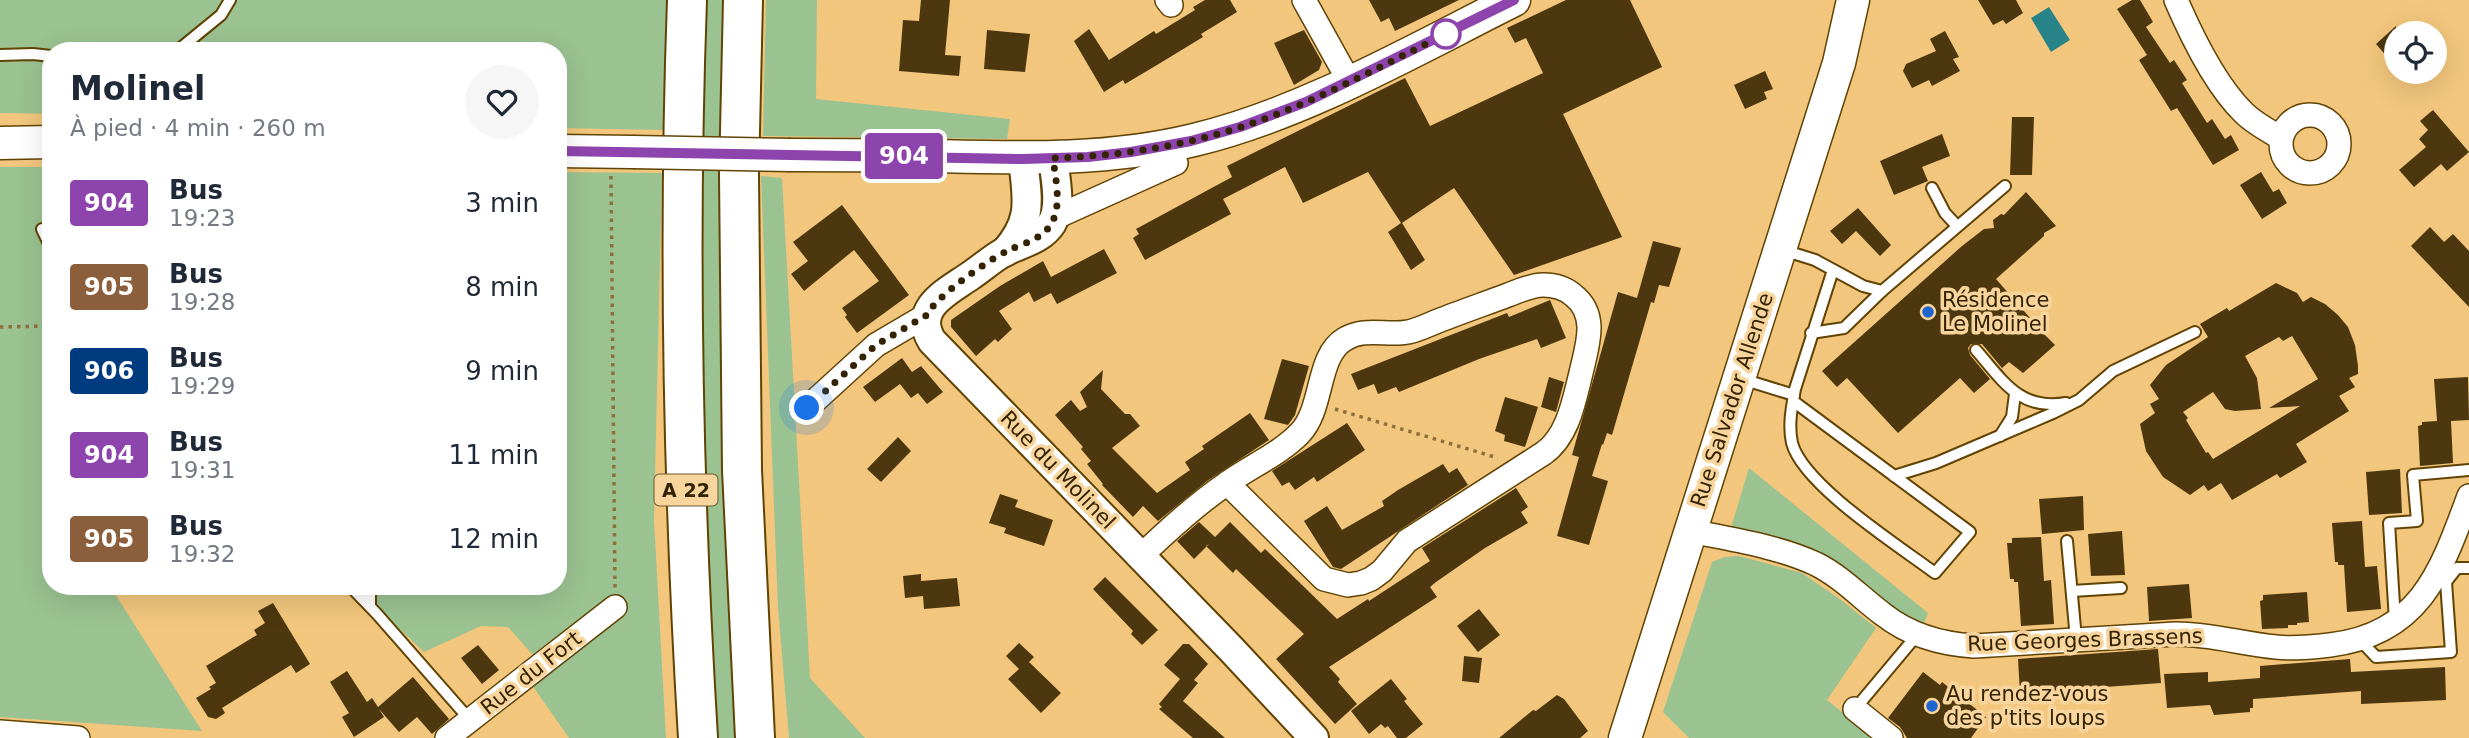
<!DOCTYPE html>
<html lang="fr">
<meta charset="utf-8">
<style>
body{margin:0;font-family:"DejaVu Sans",sans-serif;background:#f6f6f7;color:#1f2937;height:100vh;display:flex;flex-direction:column;font-size:26px;white-space:nowrap}
*{box-sizing:border-box;margin:0}
p{font-size:23px;color:#747a83}
.icon{flex:none;width:38px;height:38px;fill:none;stroke:currentColor;stroke-width:2;stroke-linecap:round;stroke-linejoin:round}
.map{position:relative;flex:1;overflow:hidden}
.sheet{position:absolute;left:42px;top:42px;width:525px;height:553px;display:flex;flex-direction:column;background:#fff;border-radius:28px;box-shadow:0 7px 28px #0002}
.sheet>*{flex:none}
.badge{padding:0 14px;border-radius:5px;font-size:24px;line-height:46px}
.tools{position:absolute;left:2384px;top:21px;display:grid;gap:14px}
.tools a{display:grid;place-items:center;width:63px;height:63px;border-radius:50%;background:#fff;box-shadow:0 7px 28px #0002;font-size:35px}
.you{position:absolute;width:35px;height:35px;margin:-18px;border:5px solid #fff;border-radius:50%;background:#1a73e8;box-shadow:0 0 0 10px #1a73e833}
.map>.badge{position:absolute;translate:-50% -50%;box-shadow:0 0 0 4px #fff}
.round{display:grid;place-items:center;flex:none;width:74px;height:74px;border-radius:37px;background:#f6f6f7}
.head{display:flex;align-items:center;justify-content:space-between;height:119px;padding:0 28px}
h1{font-size:33px;font-weight:800;line-height:52px}
ul{padding:0;list-style:none}
li{display:flex;align-items:center;gap:21px;height:84px;padding:0 28px}
li div{flex:1}
li b{display:block;font-size:26px}
li em{font-style:normal}
li .badge{min-width:77px;font-weight:700;text-align:center}
.map>svg:first-child{display:block}
</style>
<div class="map">
<svg width="2469" height="738" viewBox="0 0 2469 738">
<rect width="100%" height="100%" fill="#f2c67d"/>
<g fill="#9bc291">
<path d="M0 0H668L663 130 558 128V51H51V114L0 113Z"/>
<path d="M699 0H732L740 738H714L701 422Z"/>
<path d="M766 0H817L816 99 1010 119 1007 139 763 136Z"/>
<path d="M0 167H51V586H110L202 731 0 717Z"/>
<path d="M558 172 662 173 654 520 666 738H569L532 685 549 673 508 627 481 626 424 652 354 586H558Z"/>
<path d="M761 176 782 178 810 678 865 738H789L778 607Z"/>
<path d="M1749 468 1928 613 1923 626 1731 528Z"/>
<path d="M1739 556 1802 573 1841 600 1876 628 1827 700 1874 738H1689L1663 712 1712 562 1725 557Z"/>
</g>
<path fill="#278387" d="M2049 7 2070 40 2051 52 2031 18Z"/>
<g fill="#4d370f" fill-rule="evenodd">
<path d="M921 0H950L945 55 961 56 959 76 899 71 903 20 919 21Z"/>
<path d="M1205 0H1230L1237 12 1201 34 1203 37 1157 65 1125 84 1123 80 1104 92 1074 41 1089 29 1109 60 1154 31 1156 34 1195 10 1193 7Z"/>
<path d="M1369 0H1459L1395 31 1389 18 1381 22Z"/>
<path d="M1566 0H1630L1662 67 1563 114 1622 237 1514 275 1454 188 1402 223 1425 260 1411 270 1388 232 1401 223 1368 172 1303 203 1285 167 1223 199 1231 214 1145 260 1133 238 1139 234 1136 229 1232 177 1227 166 1405 78 1430 126 1543 73 1526 38 1515 43 1507 28Z"/>
<path d="M1978 0H2016L2023 13 2006 24 2003 20 1993 25Z"/>
<path d="M2132 0H2140L2153 22 2146 27 2170 63 2174 60 2187 80 2182 83 2207 123 2212 119 2225 139 2231 135 2239 150 2213 165 2177 108 2171 111 2139 60 2147 55 2117 9Z"/>
<path d="M2396 26V67L2376 44Z"/>
<path d="M987 30 1030 34 1025 72 984 69Z"/>
<path d="M1304 30 1322 62 1319 70 1294 85 1274 43Z"/>
<path d="M1945 31 1959 57 1953 59 1960 71 1932 86 1929 80 1912 88 1903 71 1906 64 1936 51 1930 39Z"/>
<path d="M1765 71 1773 89 1764 92 1767 99 1745 109 1734 85Z"/>
<path d="M2433 110 2469 152 2447 171 2441 164 2414 187 2399 170 2426 147 2419 139 2428 130 2420 121Z"/>
<path d="M2012 117H2034L2032 175H2010Z"/>
<path d="M1942 134 1950 156 1922 167 1928 181 1894 195 1880 161Z"/>
<path d="M2261 172 2273 192 2279 189 2287 203 2262 219 2240 185Z"/>
<path d="M2026 192 2056 226 2044 233V236L1996 279 2031 319 2037 318 2036 326 2055 345 2023 373 2009 362 2002 368 1982 344H1971L1968 348 1970 355 1990 379 1974 393 1960 378 1898 433 1847 378 1837 387 1822 371 1962 246 1984 229 1994 228 1993 220 2001 214 2004 215Z"/>
<path d="M842 205 909 295 857 333 845 317 847 315 842 308 879 281 854 250 804 291 791 274 808 261 793 242Z"/>
<path d="M1858 208 1891 245 1880 256 1856 231 1842 244 1830 231Z"/>
<path d="M2430 227 2444 242 2453 234 2469 251V307L2411 246Z"/>
<path d="M1653 241 1681 248 1669 287 1659 285 1654 303 1651 302 1612 435 1607 433 1603 445 1602 444 1592 476 1608 481 1589 545 1557 536 1579 457 1572 455 1618 292 1637 298Z"/>
<path d="M1104 249 1117 273 1057 304 1051 293 1034 302 1029 292 999 311 1012 329 998 342 995 339 976 356 951 327V320L1000 286 1043 261 1051 277Z"/>
<path d="M2276 283 2297 293 2303 302 2311 297 2325 304 2338 315 2348 327 2355 345 2358 366V374L2349 378 2355 387 2339 396 2349 411 2296 444 2307 462 2280 478 2277 474 2232 500 2221 483 2208 491 2204 485 2190 495 2163 477 2146 451 2140 424 2155 413 2150 404 2159 399 2150 385 2166 365 2208 337 2200 324 2227 308 2229 311ZM2292 336 2318 379 2269 408 2300 406 2213 459 2208 452 2206 453 2186 420 2188 418 2183 412 2213 392 2225 409 2235 411 2261 409 2257 378 2245 356 2279 337 2283 341Z"/>
<path d="M1550 300 1566 338 1541 348 1537 339 1479 359 1399 392 1396 387 1378 394 1374 384 1358 390 1351 374 1507 313 1509 317Z"/>
<path d="M902 358 912 372 921 366 943 392 927 404 918 393 911 398 900 384 875 402 863 387Z"/>
<path d="M1282 359 1309 366 1295 415 1288 425 1264 419Z"/>
<path d="M1103 370 1101 389 1125 414H1130L1140 426 1112 448 1157 493 1190 470 1185 462 1204 449 1202 446 1250 413 1269 440 1207 481 1158 521 1143 506 1133 517 1102 485 1103 484 1087 464 1091 461 1081 449 1083 447 1055 415 1071 400 1080 411 1087 407 1080 392Z"/>
<path d="M1549 377 1564 382 1556 412 1541 407Z"/>
<path d="M2468 377 2469 420 2451 421 2453 463 2420 466 2418 426 2422 425V422L2437 421 2434 379Z"/>
<path d="M1505 397 1538 407 1525 447 1504 441 1505 435 1495 431Z"/>
<path d="M1347 423 1365 450 1317 482 1314 477 1295 490 1289 482 1282 486 1272 471Z"/>
<path d="M898 437 911 451 881 482 867 469Z"/>
<path d="M1443 464 1449 473 1457 468 1468 485 1341 569 1333 567 1304 521 1327 506 1342 530 1384 506 1382 501 1398 490Z"/>
<path d="M2400 469 2402 513 2369 515 2366 472Z"/>
<path d="M1516 488 1528 507 1521 512 1528 523 1485 548 1436 582 1430 587 1437 597 1329 667 1340 679 1338 682 1357 704 1335 724 1276 659 1304 634 1236 569 1233 573 1206 546 1209 544 1194 559 1177 541 1199 522 1215 537 1230 522 1261 553 1265 549 1337 619 1368 599 1369 601 1430 561 1422 548Z"/>
<path d="M1000 494 1018 500 1015 507 1053 520 1044 546 1004 533 1006 528 989 523Z"/>
<path d="M2083 496 2084 530 2042 534 2039 499Z"/>
<path d="M2362 521 2365 567 2377 566 2381 609 2347 612 2344 565H2338V562H2335L2332 523Z"/>
<path d="M2122 531 2125 575 2091 576 2088 534Z"/>
<path d="M2041 537 2044 581 2051 580 2054 624 2021 626 2018 582H2014V579H2010L2007 543H2012V538Z"/>
<path d="M921 574V581L957 578 960 606 924 609 923 596 905 598 903 576Z"/>
<path d="M1105 577 1158 630 1142 645 1131 634 1133 631 1093 589Z"/>
<path d="M2189 584 2192 618 2149 621 2147 587Z"/>
<path d="M2307 592 2309 622 2297 623V625H2288V628L2262 629 2260 601 2263 600V595Z"/>
<path d="M273 603 310 664 296 673 291 665 222 708 225 713 216 719 208 717 196 698 211 689 209 687 216 683 206 666 257 635 254 630 265 623 258 611Z"/>
<path d="M1479 609 1500 635 1478 652 1457 626Z"/>
<path d="M1019 643 1034 657 1029 662 1061 693 1041 713 1008 679 1019 669 1006 656Z"/>
<path d="M1183 644H1189L1208 664 1194 680 1198 683 1183 701 1225 738H1193L1159 709 1162 707 1159 704 1180 679 1164 665Z"/>
<path d="M478 645 499 670 482 684 461 658Z"/>
<path d="M2158 649 2161 683 2020 693 2018 659Z"/>
<path d="M1464 656 1482 658 1479 683 1462 681Z"/>
<path d="M2350 659 2351 672 2445 667 2446 700 2361 704V691L2253 699V708H2250V712L2214 715 2210 705 2167 708 2164 674 2208 672V682L2260 678V666Z"/>
<path d="M347 671 367 702 372 698 378 707 413 677 449 719 432 734 417 717 399 732 379 709 384 717 354 737 342 717 349 713 330 682Z"/>
<path d="M1923 672 1940 685 1942 682 1986 717 1971 738H1907L1900 727 1888 718Z"/>
<path d="M1391 679 1407 699 1404 701 1423 724 1406 738H1397L1388 726 1385 728 1381 724 1369 734 1351 711Z"/>
<path d="M1557 695 1564 699 1588 731 1580 738H1499L1533 710 1536 711Z"/>
</g>
<g fill="none" stroke-linecap="round" stroke-linejoin="round">
<g stroke="#614303" stroke-width="14">
<g id="service">
<path d="M177 51 221 15 230 0"/>
<path d="M0 55 33 54 51 56"/>
<path d="M1932 188 1945 213 1957 226"/>
<path d="M42 229 51 248"/>
<path d="M1783 250 1815 260 1863 286 1882 291 2005 186"/>
<path d="M1811 333 1844 328 1882 291"/>
<path d="M1976 350C2003 381 2020 411 2066 403"/>
<path d="M1742 379 1794 395"/>
<path d="M1793 401 1970 532 1935 573C1899 546 1803 485 1792 443 1788 424 1792 407 1795 389L1833 270"/>
<path d="M2000 436 2012 417 2015 394"/>
<path d="M1894 476 1936 463 2053 413 2079 400 2113 371 2195 332"/>
<path d="M2067 541 2076 639"/>
<path d="M2446 582 2457 568H2469"/>
<path d="M350 586 377 614 470 720"/>
<path d="M2072 591 2121 588"/>
<path d="M370 606V586"/>
<path d="M2395 621 2389 523 2417 521 2413 475 2469 470"/>
<path d="M2360 640 2376 657 2451 652 2446 582 2436 573"/>
<path d="M1855 709 1917 635"/>
</g>
</g>
<g stroke="#614303" stroke-width="26">
<g id="minor">
<path d="M1167 0 1171 5"/>
<path d="M1304 0 1349 81"/>
<path d="M2176 0C2192 37 2215 85 2244 113 2254 123 2269 131 2281 138"/>
<circle cx="2310" cy="144" r="29"/>
<path d="M1054 218 1176 163"/>
<path d="M807 408 876 345 927 315"/>
<path d="M1691 531C1733 540 1777 546 1816 564 1842 577 1861 598 1884 615 1911 636 1941 644 1974 646L2176 634C2211 634 2242 644 2276 647 2294 649 2312 647 2330 645 2420 634 2441 572 2469 496"/>
<path d="M1141 556C1168 530 1195 505 1226 484 1249 467 1280 454 1300 433 1324 408 1316 356 1345 339 1365 327 1387 336 1408 332 1418 330 1428 325 1438 321 1461 312 1484 304 1508 295 1519 291 1531 285 1543 285 1554 285 1565 288 1573 295 1599 315 1587 346 1581 373 1574 401 1568 436 1544 453L1407 541 1382 571 1371 579 1361 583 1348 585 1324 579 1227 483"/>
<path d="M1855 709 1891 738"/>
<path d="M0 732 78 738"/>
<path d="M447 738 615 607"/>
</g>
</g>
<g stroke="#614303" stroke-width="32">
<g id="tertiary">
<path d="M1053 158C1055 177 1062 205 1052 223 1042 239 1023 243 1006 251 994 257 982 268 970 276 947 292 912 308 932 341L1232 650 1314 738"/>
<path d="M1005 252C1034 219 1027 199 1023 159"/>
</g>
</g>
<g stroke="#614303" stroke-width="35">
<g id="secondary">
<path d="M0 143 51 142"/>
<path d="M558 151 633 152"/>
<path d="M791 155C839 155 887 155 934 156 1022 158 1108 161 1194 140 1303 114 1414 50 1514 0"/>
<path d="M1625 738 1839 63 1853 0"/>
</g>
</g>
<g stroke="#614303" stroke-width="42">
<g id="motorway">
<path d="M687 0C678 246 683 492 698 738"/>
<path d="M743 0 739 175 742 470 755 738"/>
</g>
</g>
<g stroke="#8e703d" stroke-width="3.5" stroke-dasharray="3.5 5" stroke-linecap="butt">
<path d="M611 176 615 588"/>
<path d="M0 327 51 326"/>
<path d="M1335 409 1498 458"/>
<path d="M558 478H562"/>
</g>
<use href="#service" stroke="#fff" stroke-width="10"/>
<use href="#minor" stroke="#fff" stroke-width="23"/>
<use href="#tertiary" stroke="#fff" stroke-width="28"/>
<use href="#secondary" stroke="#fff" stroke-width="32"/>
<use href="#motorway" stroke="#fff" stroke-width="38"/>
<g stroke="#614303" stroke-width="35" stroke-linecap="butt">
<path id="secondary-bridge" d="M633 152 791 155"/>
</g>
<use href="#secondary-bridge" stroke="#fff" stroke-width="32"/>
</g>
<g fill="none" stroke-linecap="round" stroke-linejoin="round">
<g stroke="#fff" stroke-width="16">
<path id="line" d="M558 151 1023 159 1088 157 1131 152 1191 141 1240 127 1306 102 1514 0"/>
</g>
<use href="#line" stroke="#8e44ad" stroke-width="10"/>
<path stroke="#342303" stroke-width="7" stroke-dasharray="0 12.6" d="M807 408 876 345 927 315C935 297 987 261 1007 251 1024 243 1047 238 1054 218 1061 200 1055 176 1053 158 1128 156 1202 143 1272 116 1332 93 1389 62 1446 34"/>
</g>
<circle fill="#fff" stroke="#8e44ad" stroke-width="3.5" cx="1446" cy="34" r="14"/>
<g fill="#1d65d0" stroke="#f8d59c" stroke-width="2.5">
<circle cx="1928" cy="312" r="7"/>
<circle cx="1932" cy="706" r="7"/>
</g>
<g text-anchor="middle" stroke-width="7" stroke-linejoin="round" paint-order="stroke">
<rect fill="#f8d59c" stroke="#6f5831" stroke-width="2" x="654.5" y="474.5" width="63" height="31" rx="5"/>
<g font-size="19" font-weight="bold" fill="#342303">
<text x="686" y="497">A 22</text>
</g>
<g font-size="21" fill="#342303" stroke="#f8d59c" text-anchor="start">
<text x="1942" y="307">Résidence<tspan x="1942" dy="24">Le Molinel</tspan></text>
<text x="1946" y="701">Au rendez-vous<tspan x="1946" dy="24">des p'tits loups</tspan></text>
</g>
<g font-size="21" fill="#342303" stroke="#f8d59c">
<text transform="translate(1732 400) rotate(-72)" y="7">Rue Salvador Allende</text>
<text transform="translate(1058 470) rotate(46)" y="7">Rue du Molinel</text>
<text transform="translate(2085 640) rotate(-2)" y="7">Rue Georges Brassens</text>
<text transform="translate(531 673) rotate(-38)" y="7">Rue du Fort</text>
</g>
</g>
</svg>
<div class="tools">
<a><svg class="icon" aria-label="locate" viewBox="0 0 24 24"><circle cx="12" cy="12" r="6"/><path d="M12 2v4M12 18v4M2 12h4M18 12h4"/></svg></a>
</div>
<div class="you" style="left:807px;top:408px"></div>
<b class="badge" style="left:904px;top:156px;background:#8e44ad;color:#fff">904</b>
<section class="sheet">
<div class="head"><div><h1>Molinel</h1><p>À pied · 4 min · 260 m</p></div><a class="round"><svg class="icon" aria-label="heart" viewBox="0 0 24 24"><path d="M12 20l-8-8c-3-5 5-10 8-4 3-6 11-1 8 4z"/></svg></a></div>
<ul>
<li><span class="badge" style="background:#8e44ad;color:#fff">904</span><div><b>Bus</b><p>19:23</p></div><em>3 min</em></li>
<li><span class="badge" style="background:#8b5e3c;color:#fff">905</span><div><b>Bus</b><p>19:28</p></div><em>8 min</em></li>
<li><span class="badge" style="background:#003b80;color:#fff">906</span><div><b>Bus</b><p>19:29</p></div><em>9 min</em></li>
<li><span class="badge" style="background:#8e44ad;color:#fff">904</span><div><b>Bus</b><p>19:31</p></div><em>11 min</em></li>
<li><span class="badge" style="background:#8b5e3c;color:#fff">905</span><div><b>Bus</b><p>19:32</p></div><em>12 min</em></li>
</ul>
</section>
</div>
